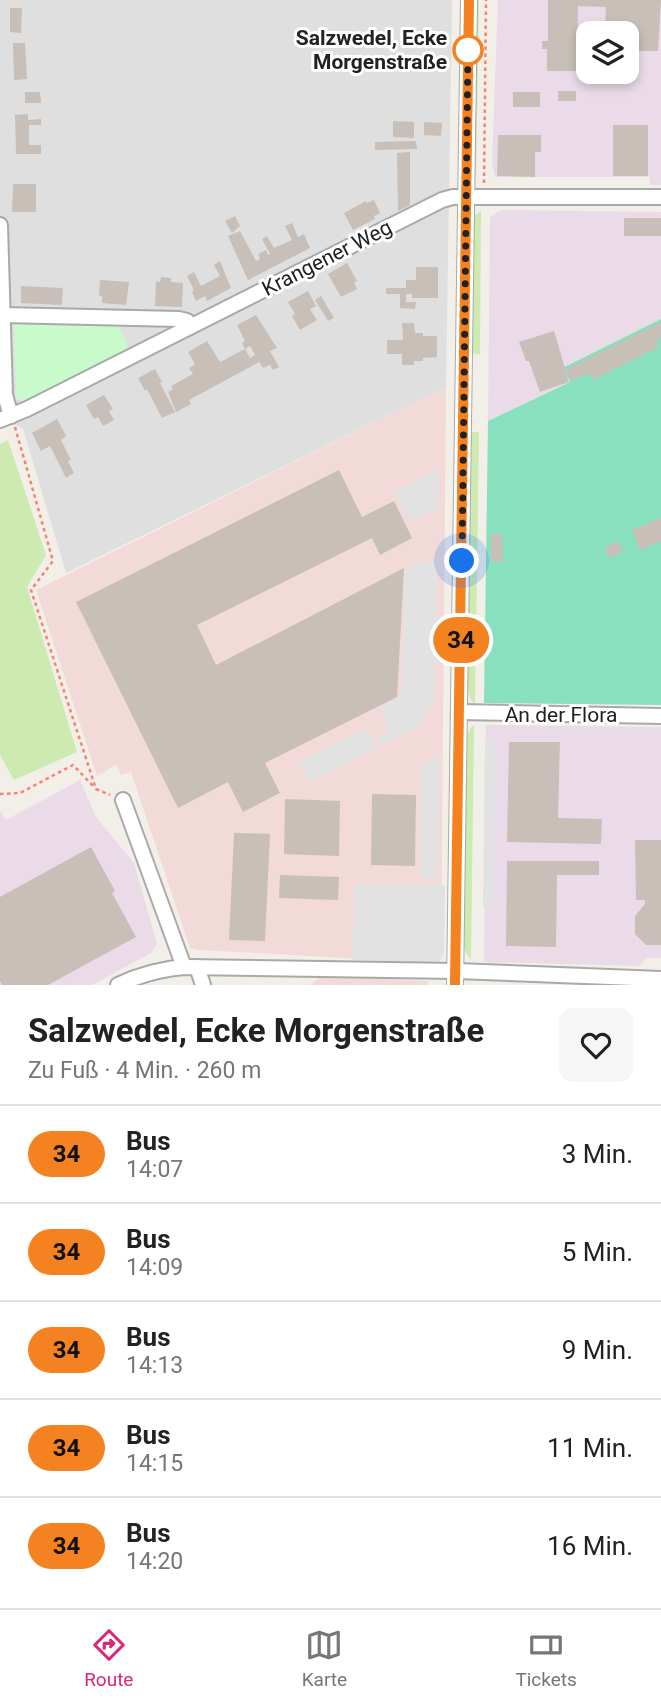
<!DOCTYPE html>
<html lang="de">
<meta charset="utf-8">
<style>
body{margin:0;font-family:Roboto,sans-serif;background:#f6f6f6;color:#222;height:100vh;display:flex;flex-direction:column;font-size:26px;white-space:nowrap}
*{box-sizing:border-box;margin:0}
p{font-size:23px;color:#767676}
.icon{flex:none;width:38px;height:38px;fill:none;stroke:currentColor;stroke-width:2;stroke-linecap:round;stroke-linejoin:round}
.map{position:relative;height:985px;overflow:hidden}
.panel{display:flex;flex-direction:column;background:#fff;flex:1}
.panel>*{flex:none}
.badge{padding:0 14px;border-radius:23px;font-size:24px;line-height:46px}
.tools{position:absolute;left:576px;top:21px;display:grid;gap:14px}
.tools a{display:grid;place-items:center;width:63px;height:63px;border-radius:14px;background:#fff;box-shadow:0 4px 10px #0003;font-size:35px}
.you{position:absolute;width:35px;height:35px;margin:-18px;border:5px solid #fff;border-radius:50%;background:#1a73e8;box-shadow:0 0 0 10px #1a73e833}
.map>.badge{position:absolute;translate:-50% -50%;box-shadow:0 0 0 4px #fff}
.round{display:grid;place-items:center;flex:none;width:74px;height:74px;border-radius:14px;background:#f6f6f6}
.overview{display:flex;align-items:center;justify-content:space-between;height:119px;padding:0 28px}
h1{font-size:33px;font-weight:700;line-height:52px}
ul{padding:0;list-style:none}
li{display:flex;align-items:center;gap:21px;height:98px;padding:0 28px;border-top:2px solid #e0e0e0}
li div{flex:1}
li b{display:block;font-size:26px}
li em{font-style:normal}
li .badge{min-width:77px;font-weight:700;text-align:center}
.tab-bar{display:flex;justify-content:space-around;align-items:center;height:98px;border-top:2px solid #e0e0e0;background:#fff;font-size:19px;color:#767676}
.tab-bar a{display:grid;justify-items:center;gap:4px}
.tab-bar .active{color:#db2777}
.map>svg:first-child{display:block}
</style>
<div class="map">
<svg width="661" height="985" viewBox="0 0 661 985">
<rect width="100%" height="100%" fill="#f2efe9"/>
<path fill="#e0dfdf" d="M0 0H452L446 387 66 573 23 429 0 415Z"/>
<g fill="#f2dad9">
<path d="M446 387 441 960 437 963 199 950 190 948 131 772 121 775 116 765 97 776 36 590Z"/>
<path d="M321 976 429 981 428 985H311Z"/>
</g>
<g fill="#ebdbe8" fill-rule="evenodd">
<path d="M498 0H661V185H650V177H495L492 163ZM588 33H626V72H588Z"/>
<path d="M501 210 661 212V319L565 366 570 382 488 421 490 217Z"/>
<path d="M486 725 661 727V958H646L639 966 484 962Z"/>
<path d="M80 780 96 817 134 863 157 944 151 953 92 985H0V810L6 820Z"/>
</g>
<g fill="#cdebb0">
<path d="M476 0H479L476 178 474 169Z"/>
<path d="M481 211 480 354H474L471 351 474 216Z"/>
<path d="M470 432H479L475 704 471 700 468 689Z"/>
<path d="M8 440 46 555 27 587 77 752 14 780 0 755V444Z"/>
<path d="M474 725 471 960 463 948 467 737 470 729Z"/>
</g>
<path fill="#c8facc" d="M14 322 119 325 129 351 25 403 16 398Z"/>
<path fill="#88e0be" d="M661 319V705L484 703 488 421 570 382 564 367Z"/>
<g fill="#e2e2e2">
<path d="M439 467V509L409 521 394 492Z"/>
<path d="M437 560 435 699 416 729 381 745 377 737 389 729 380 708 401 696 406 567Z"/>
<path d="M366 728 377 748 310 782 298 762Z"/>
<path d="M485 739H496L494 907H483Z"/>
<path d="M440 754 436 879 420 877 421 765Z"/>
<path d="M355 884 445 885 444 955 442 957 434 963 352 960Z"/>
</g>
<g fill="#c7bfb8">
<path d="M548 0H661L658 51H633L634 39H626V33H605L606 7 578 6 577 71H547V49H542V41H548Z"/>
<path d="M10 8H22L21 33 10 32Z"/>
<path d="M13 43H25L27 79 14 80Z"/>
<rect x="558" y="91" width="18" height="10"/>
<path d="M25 92H40L41 103H25Z"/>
<rect x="513" y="92" width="27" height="15"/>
<path d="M28 114V120L41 119V125H29V145H41V154H16L15 115Z"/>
<path d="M393 121 414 122V138L393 137Z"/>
<path d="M424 122 442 123 441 136 424 135Z"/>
<rect x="613" y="125" width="35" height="51"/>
<path d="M498 135H541V152H535V177L497 176Z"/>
<path d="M416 141 417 149 375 150V142Z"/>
<path d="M410 152V205L398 211 397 153Z"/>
<path d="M13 184H36V212H12Z"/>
<path d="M374 200 380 213 374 216 375 219 353 230 344 213 366 201 367 203Z"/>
<path d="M235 216 240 226 232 233 225 221Z"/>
<rect x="624" y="218" width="37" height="18"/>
<path d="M292 223 298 237 304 234 310 248 248 280 228 236 240 231 256 261 260 259 258 254 266 250 268 255 270 254 262 239 267 236 274 248 292 240 285 226Z"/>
<path d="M220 261 231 288 207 301 205 296 196 301 192 292 194 290 187 276 194 272 201 286 220 276 214 265Z"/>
<path d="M347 263 357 281 354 282 357 289 341 297 328 274Z"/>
<path d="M416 267H438V298H412V294H406V302H416L415 309 400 308V294H386V288H406V280H416Z"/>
<path d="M161 277 171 278V282L183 283 182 307 155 306 156 281 160 282Z"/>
<path d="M100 280 129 282 126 305 102 303V296H99Z"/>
<path d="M21 286 63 288 62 305 21 303Z"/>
<path d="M308 291 316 306 310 309 317 320 300 330 292 316 295 314 288 302Z"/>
<path d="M321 296 334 318 328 321 315 300Z"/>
<path d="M256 315 277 348 270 351 279 367 273 370 270 365 263 368 259 362 189 400 191 404 176 412 168 392 173 389 171 386 193 374 189 368 195 364 188 352 207 341 220 362 245 349 250 358 255 355 250 346 245 349 242 343 245 341 237 325Z"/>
<path d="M661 322V338L656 341 659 347 593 380 589 373 571 381 566 369Z"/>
<path d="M402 323H414L415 333H423V336H437V357L423 358V361H414V365H402V354H387V340H403Z"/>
<path d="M554 331 569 382 540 392 529 361H526L519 342Z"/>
<path d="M155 369 162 382 160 383 175 412 162 418 147 389 145 391 138 378Z"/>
<path d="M104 395 113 409 109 411 114 420 103 426 98 417 94 419 86 405Z"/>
<path d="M57 419 66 436 61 440 71 460 68 461 74 473 66 478 50 446 41 451 32 433Z"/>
<path d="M339 470 362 517 394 501 412 538 380 555 372 538 197 625 216 665 404 568 397 697 265 763 280 793 243 812 228 782 178 808 76 602Z"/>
<path d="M661 518V541L640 550 632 530Z"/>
<path d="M491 534H502L503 562H491Z"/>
<path d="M619 541 623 551 609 558 604 548Z"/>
<path d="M509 742H560L558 818 602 819 601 844 507 842Z"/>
<path d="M372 794 416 795 415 866 371 865Z"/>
<path d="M285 799 340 801 339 856 284 854Z"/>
<path d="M234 833 270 834 265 941 229 940Z"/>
<path d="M635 840H661V945H646L635 934V916L645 904V900H636Z"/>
<path d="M91 847 115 891 112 893 136 937 48 985H2L0 981V897Z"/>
<path d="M507 861H599V875H557L556 947 506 946Z"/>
<path d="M280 875 339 877 338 900 279 898Z"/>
</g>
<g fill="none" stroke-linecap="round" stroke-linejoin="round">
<g stroke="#a9a9a9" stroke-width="18">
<g id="minor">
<path d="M0 225 5 395 11 416"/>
<path d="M2 315 179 319 187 321 190 327"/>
<path d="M0 420 27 409 442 200 453 197H661"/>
<path d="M460 712 661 716"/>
<path d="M123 800 184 967"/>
<path d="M197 967 203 985"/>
<path d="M118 985C139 975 161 969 184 967L456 971 661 979"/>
<path d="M455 985 469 0"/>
</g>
</g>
<g stroke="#fa8072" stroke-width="2.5" stroke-dasharray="3.5 3.5" stroke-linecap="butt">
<path d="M484 183 486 0"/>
<path d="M15 427 53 561 31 590 96 789 110 795"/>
<path d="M0 794 20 793 73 765 95 788"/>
</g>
<use href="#minor" stroke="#fff" stroke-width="14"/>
</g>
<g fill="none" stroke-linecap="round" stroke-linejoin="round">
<g stroke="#fff" stroke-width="16">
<path id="line" d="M455 985 469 0"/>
</g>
<use href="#line" stroke="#f58220" stroke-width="10"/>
<path stroke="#222" stroke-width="7" stroke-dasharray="0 12.6" d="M462 561 468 47V50"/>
</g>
<circle fill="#fff" stroke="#f58220" stroke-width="3.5" cx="468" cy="50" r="14"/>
<g text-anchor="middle" stroke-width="6" stroke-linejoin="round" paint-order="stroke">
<g font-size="21" font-weight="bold" fill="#222" stroke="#fff" text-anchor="end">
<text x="447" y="45">Salzwedel, Ecke<tspan x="447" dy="24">Morgenstraße</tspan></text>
</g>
<g font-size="21" fill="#222" stroke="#fff">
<text transform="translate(327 258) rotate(-27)" y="7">Krangener Weg</text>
<text x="561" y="722">An der Flora</text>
</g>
</g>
</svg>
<div class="tools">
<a><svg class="icon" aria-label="layers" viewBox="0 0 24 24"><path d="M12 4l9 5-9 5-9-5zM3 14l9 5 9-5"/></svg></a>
</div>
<div class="you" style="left:462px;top:561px"></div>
<b class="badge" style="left:461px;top:640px;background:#f58220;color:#111">34</b>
</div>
<section class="panel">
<div class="overview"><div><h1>Salzwedel, Ecke Morgenstraße</h1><p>Zu Fuß · 4 Min. · 260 m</p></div><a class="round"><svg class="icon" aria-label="heart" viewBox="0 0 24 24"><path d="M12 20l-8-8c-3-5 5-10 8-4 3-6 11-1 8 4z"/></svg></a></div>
<ul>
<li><span class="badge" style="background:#f58220;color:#111">34</span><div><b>Bus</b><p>14:07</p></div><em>3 Min.</em></li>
<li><span class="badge" style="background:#f58220;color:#111">34</span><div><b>Bus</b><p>14:09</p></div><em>5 Min.</em></li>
<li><span class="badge" style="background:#f58220;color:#111">34</span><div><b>Bus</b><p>14:13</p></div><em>9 Min.</em></li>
<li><span class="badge" style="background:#f58220;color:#111">34</span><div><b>Bus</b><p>14:15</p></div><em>11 Min.</em></li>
<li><span class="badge" style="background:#f58220;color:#111">34</span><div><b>Bus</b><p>14:20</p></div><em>16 Min.</em></li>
</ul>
</section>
<nav class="tab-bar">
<a class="active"><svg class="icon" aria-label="directions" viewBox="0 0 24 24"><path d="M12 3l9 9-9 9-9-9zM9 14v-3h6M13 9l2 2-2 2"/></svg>Route</a>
<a><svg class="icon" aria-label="map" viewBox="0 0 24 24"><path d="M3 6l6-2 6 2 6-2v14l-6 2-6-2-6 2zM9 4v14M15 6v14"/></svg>Karte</a>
<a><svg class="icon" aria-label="tickets" viewBox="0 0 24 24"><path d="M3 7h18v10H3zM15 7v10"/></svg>Tickets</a>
</nav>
